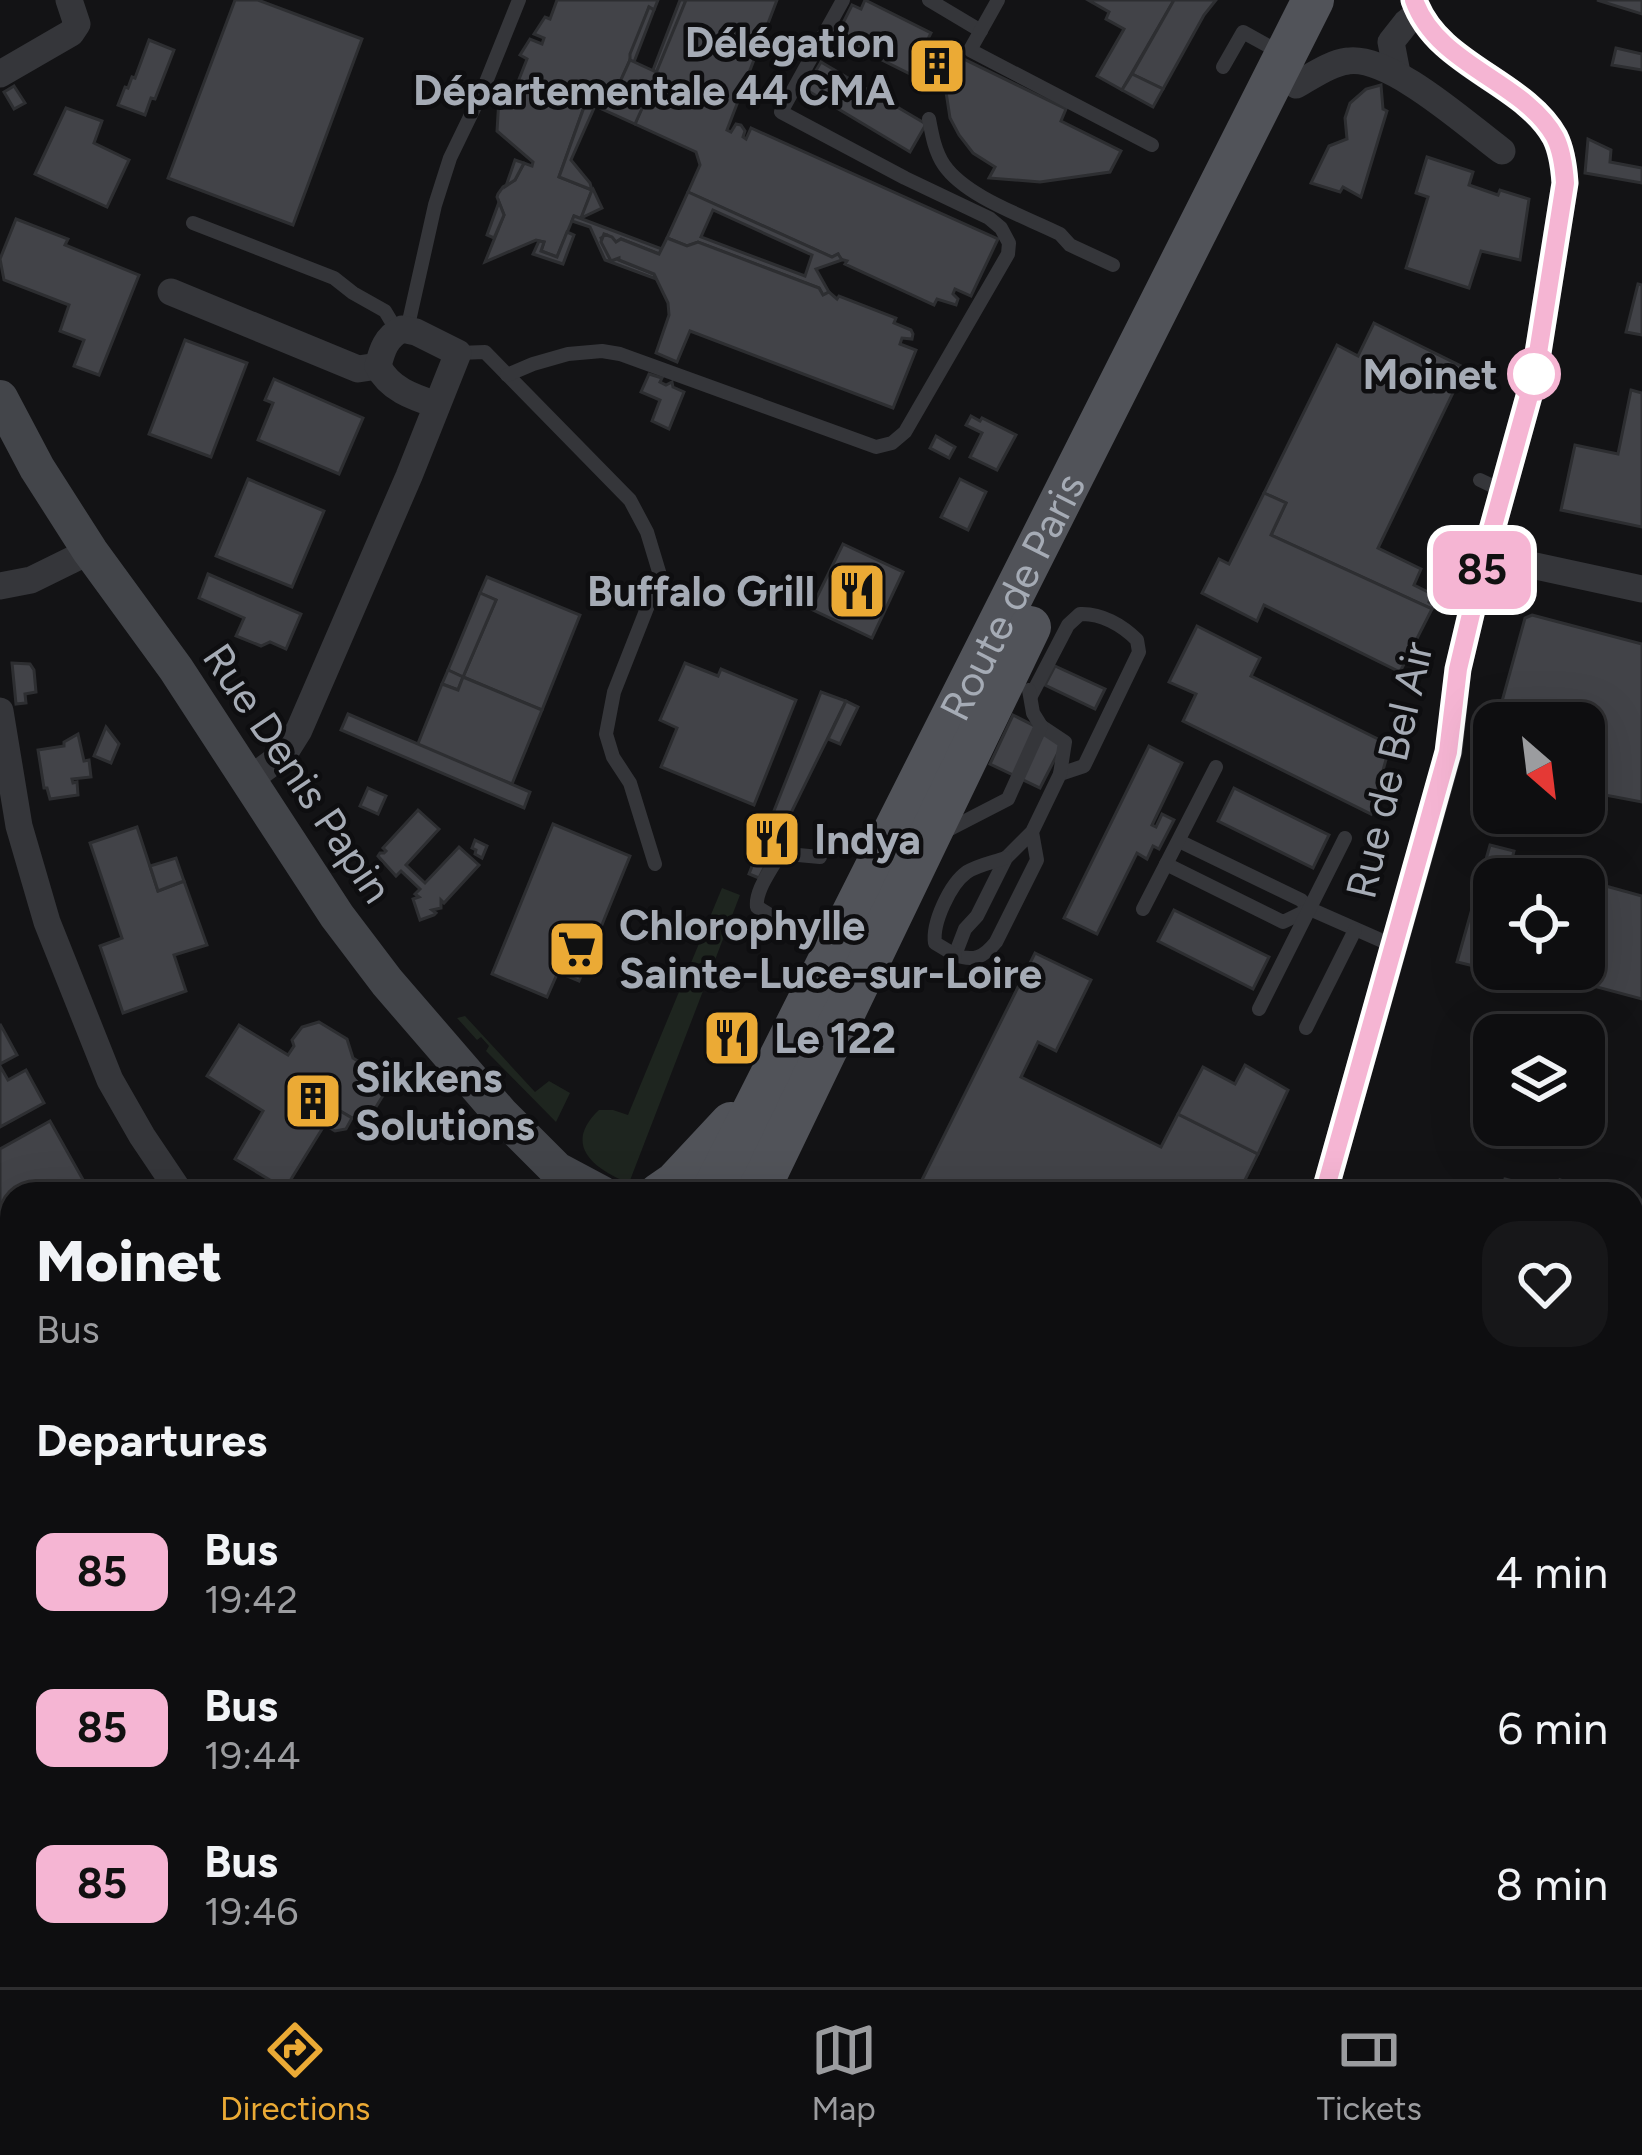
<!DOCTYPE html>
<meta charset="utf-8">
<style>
body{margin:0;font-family:Figtree,sans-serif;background:#171719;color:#f1f3f6;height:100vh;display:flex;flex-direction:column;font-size:45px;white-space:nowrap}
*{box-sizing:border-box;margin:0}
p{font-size:39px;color:#9b9c9f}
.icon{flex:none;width:66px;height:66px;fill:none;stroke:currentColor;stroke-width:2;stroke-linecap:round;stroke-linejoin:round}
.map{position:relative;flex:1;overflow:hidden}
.side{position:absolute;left:0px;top:1182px;width:1644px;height:807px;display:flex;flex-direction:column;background:#0e0e10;border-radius:36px 36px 0 0;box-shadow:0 12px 48px #0002,0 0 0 3px #2e2e30}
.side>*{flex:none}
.badge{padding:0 24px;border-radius:18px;font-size:42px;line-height:78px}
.needle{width:78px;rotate:152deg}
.fabs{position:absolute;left:1473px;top:702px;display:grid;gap:24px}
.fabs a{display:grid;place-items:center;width:132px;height:132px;border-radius:24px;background:#0e0e10;box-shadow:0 12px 48px #0002,0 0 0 3px #2e2e30;font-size:60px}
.map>.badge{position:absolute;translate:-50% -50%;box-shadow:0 0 0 6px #fff}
h2{padding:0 36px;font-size:45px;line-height:108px}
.round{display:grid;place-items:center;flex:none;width:126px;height:126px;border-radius:36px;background:#171719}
.head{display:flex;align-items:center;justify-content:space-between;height:204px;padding:0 36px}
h1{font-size:57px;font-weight:800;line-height:90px}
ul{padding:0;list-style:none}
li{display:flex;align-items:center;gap:36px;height:156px;padding:0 36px}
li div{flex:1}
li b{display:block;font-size:45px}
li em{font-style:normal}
li .badge{min-width:132px;font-weight:700;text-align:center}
.tabs{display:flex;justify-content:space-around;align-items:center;height:168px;border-top:3px solid #2e2e30;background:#0e0e10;font-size:33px;color:#9b9c9f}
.tabs a{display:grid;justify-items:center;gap:6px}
.tabs .on{color:#ebaa35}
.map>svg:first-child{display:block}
</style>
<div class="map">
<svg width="1642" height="1987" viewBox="0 0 1642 1987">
<rect width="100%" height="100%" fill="#131315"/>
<g fill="#1e251f">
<path d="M722 888 740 895 629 1183C594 1169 562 1145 599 1110H613L628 1115Z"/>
<path d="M465 1016 535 1092 549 1081 570 1093 556 1122 486 1051 489 1046 481 1037 477 1040 457 1018Z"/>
</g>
<g fill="#424348" stroke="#2d2e31" stroke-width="3" fill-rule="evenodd">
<path d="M235 0H258L362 39 293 225 168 178Z"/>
<path d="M557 0H658L654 10 649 7 630 60 610 104 588 96 559 177 592 190 581 219 574 216 557 257 541 251 544 242 536 240 485 262 504 215 497 197 498 194 503 187 515 180 524 163 532 166 533 162 497 131 499 98 500 92 512 97 527 59 520 55 530 39 542 44 544 38 534 34 545 17 550 19Z"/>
<path d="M680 0H686L658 73 653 70Z"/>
<path d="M686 0H777L727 130 731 132 736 124 741 125 745 131 743 137 746 139 751 128 998 239 971 296 955 289 953 294 958 299 956 305 937 299 934 305 845 264 847 261 840 259 838 254 832 257 688 192 700 165 696 152 635 124Z"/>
<path d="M865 0 931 33 927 41 1066 109 1061 121 1121 151 1110 172 1040 182 989 178 995 167 973 153 959 135 950 118 946 92 836 37 852 5 861 9Z"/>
<path d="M1088 0H1174L1122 90 1097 76 1124 29 1106 19 1109 12Z"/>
<path d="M1174 0H1216L1204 15 1163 89 1132 74Z"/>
<path d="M1597 0H1642V14Z"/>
<path d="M649 7 654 10 634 62 630 60V54Z"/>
<path d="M149 40 174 50 155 99 151 98 145 115 118 105 125 87 128 88 132 77 135 78Z"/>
<path d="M1616 48 1642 54V70L1612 65Z"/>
<path d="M630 60 658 73 635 124 595 106 571 160 590 183 592 190 559 177 588 96 610 104Z"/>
<path d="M821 62 926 124 910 152 805 89Z"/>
<path d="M1132 74 1163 89 1153 107 1122 90Z"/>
<path d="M1381 85 1383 109 1387 111 1361 197 1343 187 1340 192 1311 183 1329 146 1347 139 1345 118 1350 103 1366 89Z"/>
<path d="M14 86 25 103 14 109 4 92Z"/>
<path d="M66 108 102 121 94 143 129 160 107 207 35 174Z"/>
<path d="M1588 139 1611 150 1610 162 1642 168V183L1585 173Z"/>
<path d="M1427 157 1473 172 1469 185 1498 195 1500 190 1529 199 1520 260 1481 251 1469 288 1406 268 1428 197 1416 193Z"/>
<path d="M515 160 524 163 515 180 506 186Z"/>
<path d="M593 189 602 208 581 218 592 190Z"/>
<path d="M688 192 832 257 838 254 842 260 816 269 829 292 823 295 819 288 698 242 687 246 667 238ZM713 210 812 255 805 276 701 237Z"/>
<path d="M499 202 504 215 494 238 487 235Z"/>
<path d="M574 216 662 249 659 254 621 239 616 242 607 235 601 238 611 261 619 258V260L654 274 656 279 605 260 590 227 572 221Z"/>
<path d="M16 219 68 239 65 245 139 275 99 375 74 366 84 340 60 331 69 305 4 280 0 259Z"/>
<path d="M567 232 574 235 563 264 533 254 539 241 544 242 541 251 557 257Z"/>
<path d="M604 234 612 237 616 242 621 239 659 254 667 238 687 246 698 242 819 288 823 295 829 292 837 299 839 296 896 318 894 323 911 330 913 334 912 339 902 338 900 344 916 350 893 408 690 331 677 362 656 353 669 315 668 303 654 274 619 260V258L611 261 601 242Z"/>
<path d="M1638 284 1642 285V335L1626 332Z"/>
<path d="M1374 323 1465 368 1378 548 1421 569 1414 585 1432 594 1429 602 1434 605 1432 609 1271 535 1286 503 1264 493 1337 345 1358 356Z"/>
<path d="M185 340 247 363 211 457 149 434Z"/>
<path d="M649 374 662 378 660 382 666 385 672 382 673 387 684 392 669 429 652 421 660 400 641 392Z"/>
<path d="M274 379 363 418 339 474 258 440 273 403 265 400Z"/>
<path d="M1631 390 1642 393V527L1561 510 1575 445 1618 454Z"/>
<path d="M971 416 980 421 982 418 1016 435 997 470 970 457 982 433 966 425Z"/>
<path d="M936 436 955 447 949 458 930 448Z"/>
<path d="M248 479 324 511 292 587 216 556Z"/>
<path d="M960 479 986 492 968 530 941 517Z"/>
<path d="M1264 493 1286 503 1271 535 1432 609 1400 672 1264 605 1257 621 1202 593 1219 559 1229 564Z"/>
<path d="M843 544 903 572 872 638 811 609Z"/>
<path d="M208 574 301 614 286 649 270 642 261 646 236 636 244 618 199 598Z"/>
<path d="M487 577 580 615 542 710 463 677 496 600 480 593Z"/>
<path d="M480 593 496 600 463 677 448 670Z"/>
<path d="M1532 615 1642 644V802L1584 791V723H1496L1525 618Z"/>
<path d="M1197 626 1260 658 1251 676 1390 745 1371 814 1183 721 1196 694 1169 682Z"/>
<path d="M12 663 30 664 34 670 36 692 25 694 26 703 16 704Z"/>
<path d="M685 663 718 676 721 669 796 700 754 805 661 767 677 728 660 720Z"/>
<path d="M1055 666 1105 689 1095 709 1045 685Z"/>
<path d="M448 670 463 677 458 690 442 684Z"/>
<path d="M463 677 542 710 512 784 417 746 442 684 458 690Z"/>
<path d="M821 692 846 701 759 878 749 874Z"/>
<path d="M846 701 858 707 840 744 828 739Z"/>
<path d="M348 714 530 792 524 808 341 730Z"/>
<path d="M1013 715 1064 741 1040 788 990 764Z"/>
<path d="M106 727 119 744 111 763 94 756Z"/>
<path d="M1494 729V768L1484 765Z"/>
<path d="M78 734 84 761 89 760 91 777 72 779 73 783 77 782 78 795 50 799 47 788H44L38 750 64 746V742Z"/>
<path d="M1149 746 1182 763 1152 825 1156 827 1162 814 1174 820 1159 849 1153 846 1147 859 1137 853 1097 934 1064 918Z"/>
<path d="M368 788 386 796 378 814 360 806Z"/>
<path d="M1234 788 1329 835 1313 868 1218 821Z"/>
<path d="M418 810 439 829 406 865 425 883 459 847 479 865 444 903 441 900V908L432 910 436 913 434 915 420 920 413 899 419 897 415 894 420 889 401 871 396 876 378 856 380 853H384L386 851 383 848Z"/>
<path d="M553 824 630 856 579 981 558 972 547 997 492 974Z"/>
<path d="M137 827 158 891 184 881 207 945 174 955 186 991 123 1013 100 946 122 938 90 843Z"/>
<path d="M475 840 487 846 482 858 475 854 476 850 472 848Z"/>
<path d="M1490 845 1514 851 1507 879H1494V934L1484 968 1478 967 1457 962Z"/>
<path d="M176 858 184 881 158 891 150 866Z"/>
<path d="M1540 869 1579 879H1537Z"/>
<path d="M1584 880 1642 896V999L1530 969H1584Z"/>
<path d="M1174 910 1269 957 1253 989 1158 941Z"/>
<path d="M1035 953 1091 980 1056 1051 1038 1042 1021 1077 1161 1147 1178 1114 1258 1154 1238 1194H1201L1188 1187 1185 1194H915Z"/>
<path d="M718 1020 732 1025 736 1037 729 1050 710 1023Z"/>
<path d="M319 1022 347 1039 353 1058 379 1074 384 1094 371 1115 352 1118 335 1108 285 1189 235 1159 263 1111 207 1076 239 1025 288 1055 294 1046 292 1040 302 1027Z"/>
<path d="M0 1024 17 1055 0 1064Z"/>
<path d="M1245 1065 1288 1090 1258 1154 1178 1114 1203 1067 1235 1084Z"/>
<path d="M0 1066 8 1080 26 1070 44 1103 0 1127Z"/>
<path d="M335 1108 352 1118 346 1129 335 1131 325 1125Z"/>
<path d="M50 1121 91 1194H12V1249L0 1256V1149Z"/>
<path d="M1505 1179 1557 1193 1560 1180 1592 1190 1591 1194H1502Z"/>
<path d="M1632 1222 1642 1225V1268L1632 1265Z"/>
<path d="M1632 1359 1642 1362V1610L1632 1607Z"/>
<path d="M1632 1798 1642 1801V1987H1531L1534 1977H1632Z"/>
<path d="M51 1977H207L200 1987H45Z"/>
<path d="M510 1977H685L681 1987H527Z"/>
<path d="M777 1977H870L873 1987H772Z"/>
<path d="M1301 1977H1509L1478 1983V1987H1267L1302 1981Z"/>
</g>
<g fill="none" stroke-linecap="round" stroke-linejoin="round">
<g stroke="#35363a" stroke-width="14">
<path d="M929 0 981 31"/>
<path d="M998 0 970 50 1152 145"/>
<path d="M1223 67 1243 32 1281 53"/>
<path d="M929 119C932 135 935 152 944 165 966 197 1026 217 1060 234L1070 245 1113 265"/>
<path d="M193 223 334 278 353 293 385 311 397 331"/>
<path d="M407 330 435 205 450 158 482 92 519 0"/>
<path d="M458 353 485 352 630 500 647 532 660 575 614 692 606 734 613 757 630 783 655 864"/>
<path d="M507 375 533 364 568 354 602 351 620 354 876 447 892 443 905 432 1008 254 1009 243 1001 228 989 218 905 178 781 112 843 0"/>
<path d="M1480 480 1503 491"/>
<path d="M1031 696 1068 625 1080 614C1101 613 1122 625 1137 640L1139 652 1084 766 1060 774"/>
<path d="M1032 832 1037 860 996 942C984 957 974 962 955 955L965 929 977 916 1006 858 1032 832 1060 774 1065 742 1041 726"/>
<path d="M942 833 1008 799 1041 726 1033 713 1029 690"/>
<path d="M1179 841 1301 900 1310 909"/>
<path d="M1166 864 1283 922 1310 909 1394 946"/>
<path d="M1143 909 1216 767"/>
<path d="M786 925 757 907C755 891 770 872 778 857L787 854 820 857"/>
<path d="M955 955 935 943C932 923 950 884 967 872 978 865 994 862 1005 858"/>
<path d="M1259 1009 1345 838"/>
<path d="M1306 1028 1355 930"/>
<path d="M1632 1758 1642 1762"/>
<path d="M1160 1987 1163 1977"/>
</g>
<g stroke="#35363a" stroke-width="27">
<path d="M1397 73 1391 42 1406 23 1419 13"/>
<path d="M0 74 71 33 77 24 69 0"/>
<path d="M1296 85C1311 77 1330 63 1348 61 1390 55 1467 125 1502 151"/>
<path d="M171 292 358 369 378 366"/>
<path d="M1485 555 1642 589"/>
<path d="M0 586 31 580 90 551"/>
<path d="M0 711 19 826 47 922 110 1080 142 1136 181 1194"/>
<path d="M249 780 284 754 299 730 409 476 458 353 416 332 402 329C386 337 382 350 378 366 389 389 413 397 437 405"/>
<path d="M1324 1194 1449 751 1458 669 1485 555 1534 378 1565 183C1564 167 1562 152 1555 137 1523 81 1437 66 1414 0"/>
<path d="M0 1689 12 1699"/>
<path d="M0 1810 12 1790"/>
<path d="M311 1977 316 1987"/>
<path d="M891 1977 894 1987"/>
</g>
<g stroke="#43454a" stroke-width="36">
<path d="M0 398 37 468 90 551 176 669 337 916 387 982 501 1114 557 1170 602 1194"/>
<path d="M1105 1987 1108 1977"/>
</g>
<g stroke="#515359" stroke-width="42">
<path d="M659 1194 675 1183 731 1123"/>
<path id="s1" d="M711 1194 1313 0"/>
<path d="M757 1194 1030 627"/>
<path d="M350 1987 355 1977"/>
</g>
</g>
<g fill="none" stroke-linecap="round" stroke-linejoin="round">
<g stroke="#fff" stroke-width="27">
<path id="line" d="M1324 1194 1448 752 1458 669 1485 555 1534 378 1565 183C1564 168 1562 151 1555 137 1524 81 1437 66 1414 0"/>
</g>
<use href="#line" stroke="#f5b5d3" stroke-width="18"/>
</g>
<defs>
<g id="building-square" transform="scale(3)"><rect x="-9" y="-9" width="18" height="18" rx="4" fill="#ebaa35" stroke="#0e0e10"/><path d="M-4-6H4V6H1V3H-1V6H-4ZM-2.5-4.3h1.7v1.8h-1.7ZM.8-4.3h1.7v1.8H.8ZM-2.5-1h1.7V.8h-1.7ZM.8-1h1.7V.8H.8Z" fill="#111"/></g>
<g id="restaurant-square" transform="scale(3)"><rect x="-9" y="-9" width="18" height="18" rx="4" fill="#ebaa35" stroke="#0e0e10"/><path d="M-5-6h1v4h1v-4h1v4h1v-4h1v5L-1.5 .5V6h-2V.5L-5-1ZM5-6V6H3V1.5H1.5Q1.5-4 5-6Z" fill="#111"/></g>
<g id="supermarket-square" transform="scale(3)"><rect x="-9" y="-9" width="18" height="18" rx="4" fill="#ebaa35" stroke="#0e0e10"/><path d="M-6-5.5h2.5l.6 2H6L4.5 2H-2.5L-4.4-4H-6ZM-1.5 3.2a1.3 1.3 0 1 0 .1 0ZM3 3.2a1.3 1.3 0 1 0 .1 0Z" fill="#111"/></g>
</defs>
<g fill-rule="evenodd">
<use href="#building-square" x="937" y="66"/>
<use href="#restaurant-square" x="857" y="591"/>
<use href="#restaurant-square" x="772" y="839"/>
<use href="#supermarket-square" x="577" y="949"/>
<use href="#restaurant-square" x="732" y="1038"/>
<use href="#building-square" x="313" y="1101"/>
</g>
<circle fill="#fff" stroke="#f5b5d3" stroke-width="6" cx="1534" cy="374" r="24"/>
<g text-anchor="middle" stroke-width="9" stroke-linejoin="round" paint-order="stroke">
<g font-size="42" font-weight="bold" fill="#a5abb5" stroke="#0e0e10" text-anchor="start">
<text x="895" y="57" text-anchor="end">Délégation<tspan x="895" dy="48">Départementale 44 CMA</tspan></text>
<text x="815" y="606" text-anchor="end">Buffalo Grill</text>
<text x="814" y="854">Indya</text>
<text x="619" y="940">Chlorophylle<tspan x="619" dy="48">Sainte-Luce-sur-Loire</tspan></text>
<text x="774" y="1053">Le 122</text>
<text x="355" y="1092">Sikkens<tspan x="355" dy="48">Solutions</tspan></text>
</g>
<g font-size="42" font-weight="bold" fill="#a5abb5" stroke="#0e0e10" text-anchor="end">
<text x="1498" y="389">Moinet</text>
</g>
<g font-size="42" fill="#a5abb5" stroke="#0e0e10">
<text dy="15" stroke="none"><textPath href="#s1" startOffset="669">Route de Paris</textPath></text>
<text transform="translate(1389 770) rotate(-77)" y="15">Rue de Bel Air</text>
<text transform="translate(298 773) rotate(56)" y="15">Rue Denis Papin</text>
</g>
</g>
</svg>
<div class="fabs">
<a><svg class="needle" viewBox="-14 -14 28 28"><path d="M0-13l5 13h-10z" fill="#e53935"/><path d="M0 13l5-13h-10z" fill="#9b9c9f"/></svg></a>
<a><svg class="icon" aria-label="locate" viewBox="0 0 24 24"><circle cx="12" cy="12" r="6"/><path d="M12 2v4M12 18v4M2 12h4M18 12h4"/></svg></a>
<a><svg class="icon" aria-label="layers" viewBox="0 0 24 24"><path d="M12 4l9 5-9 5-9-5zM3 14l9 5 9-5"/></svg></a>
</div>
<b class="badge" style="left:1482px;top:570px;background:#f5b5d3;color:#111">85</b>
<section class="side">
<div class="head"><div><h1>Moinet</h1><p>Bus</p></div><a class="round"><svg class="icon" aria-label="heart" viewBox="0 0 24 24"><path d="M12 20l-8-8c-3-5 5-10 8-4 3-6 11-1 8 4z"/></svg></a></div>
<h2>Departures</h2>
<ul>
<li><span class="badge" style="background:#f5b5d3;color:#111">85</span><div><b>Bus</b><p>19:42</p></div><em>4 min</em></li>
<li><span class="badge" style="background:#f5b5d3;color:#111">85</span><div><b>Bus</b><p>19:44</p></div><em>6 min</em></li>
<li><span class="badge" style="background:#f5b5d3;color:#111">85</span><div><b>Bus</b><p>19:46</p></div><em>8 min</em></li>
</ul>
</section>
</div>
<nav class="tabs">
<a class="on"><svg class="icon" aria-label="directions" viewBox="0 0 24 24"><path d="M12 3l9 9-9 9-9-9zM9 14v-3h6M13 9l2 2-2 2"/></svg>Directions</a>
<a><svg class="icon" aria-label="map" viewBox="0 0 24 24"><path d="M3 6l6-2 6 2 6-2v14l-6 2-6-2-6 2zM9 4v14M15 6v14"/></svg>Map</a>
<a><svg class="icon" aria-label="tickets" viewBox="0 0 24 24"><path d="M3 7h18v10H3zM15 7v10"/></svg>Tickets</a>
</nav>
